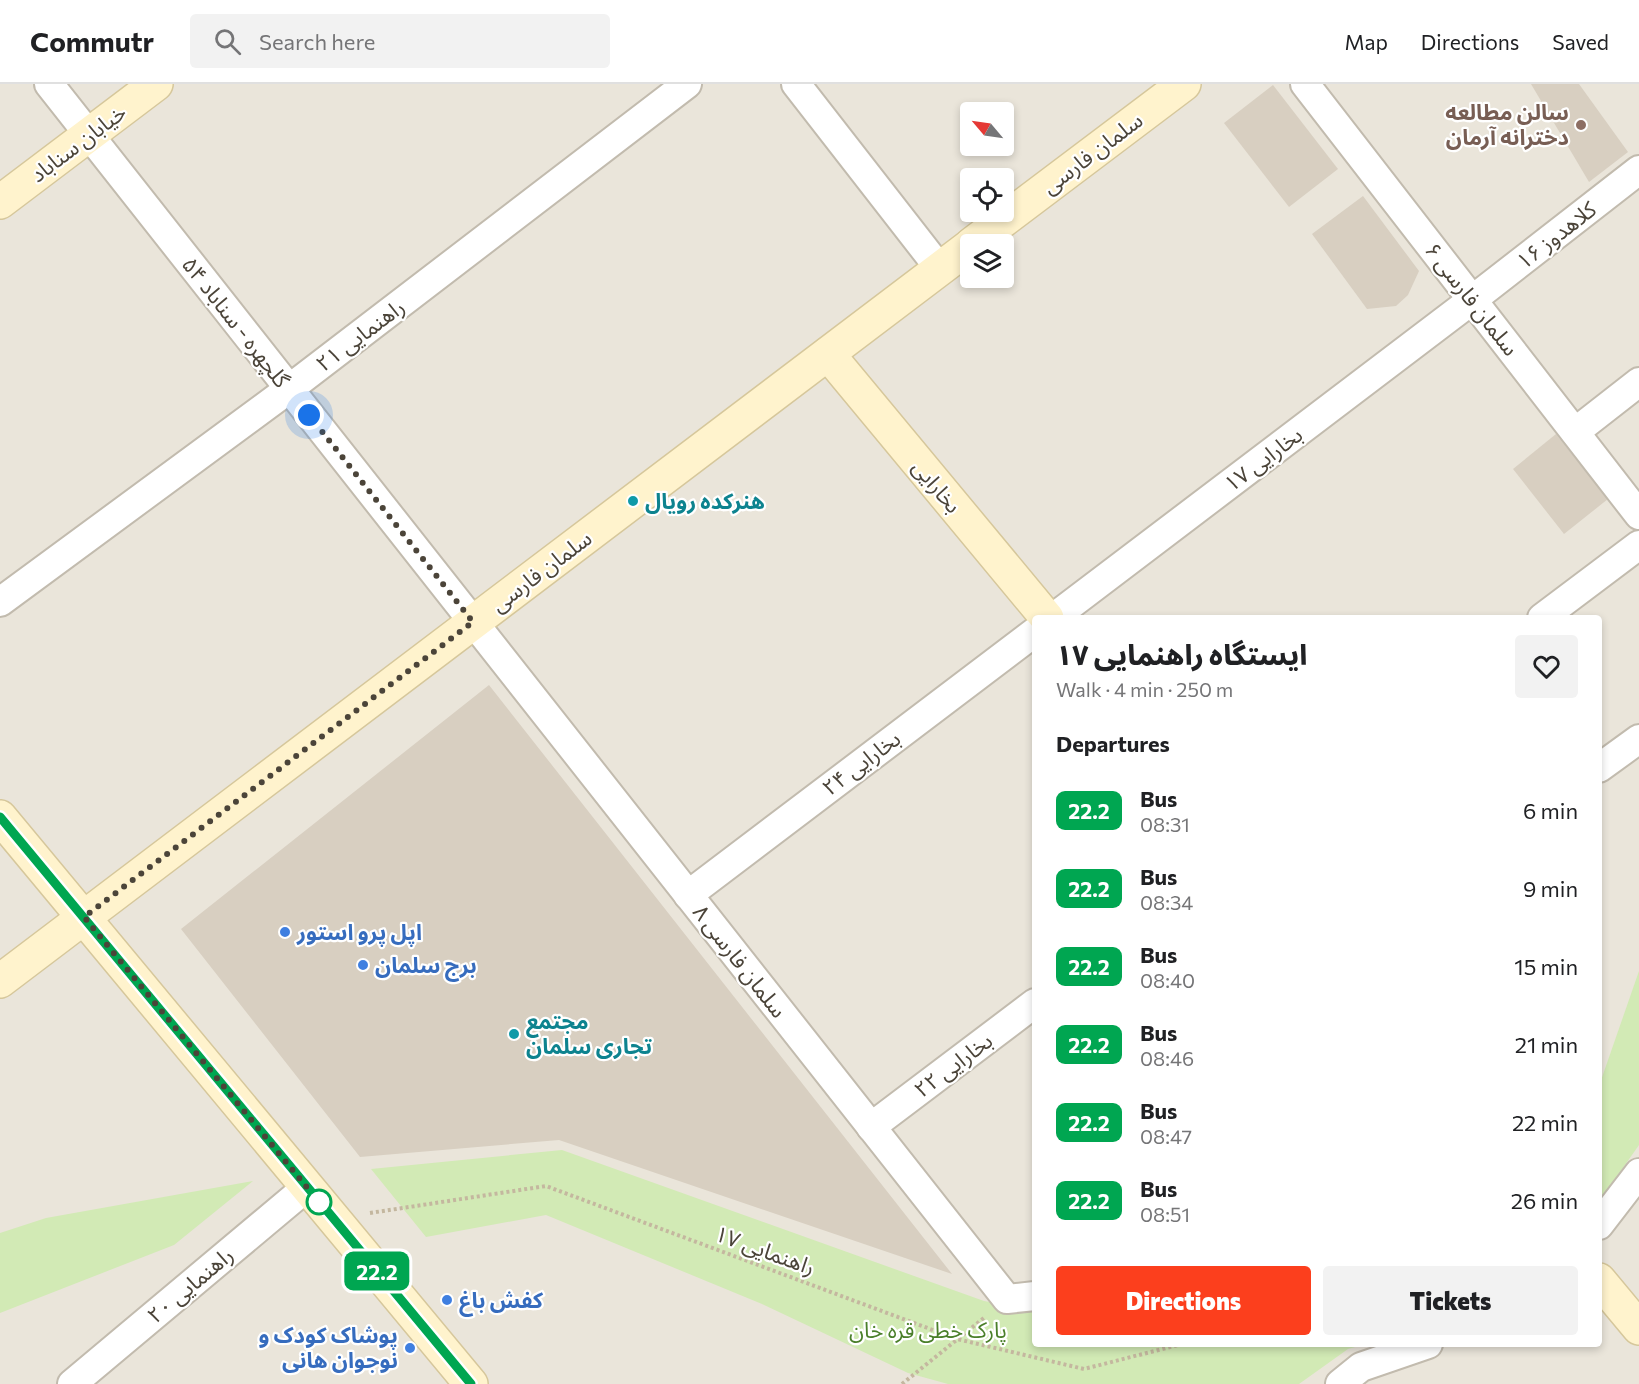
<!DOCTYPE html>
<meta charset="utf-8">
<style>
body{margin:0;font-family:Commissioner,"Noto Sans Arabic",sans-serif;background:#f2f2f2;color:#202124;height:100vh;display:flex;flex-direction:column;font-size:22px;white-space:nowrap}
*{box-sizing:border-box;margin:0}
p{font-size:20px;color:#757577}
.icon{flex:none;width:33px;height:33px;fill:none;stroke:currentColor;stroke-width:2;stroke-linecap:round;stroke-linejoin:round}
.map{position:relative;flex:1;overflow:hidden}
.panel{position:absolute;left:1032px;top:531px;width:570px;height:732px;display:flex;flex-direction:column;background:#fff;border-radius:6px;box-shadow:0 3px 9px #0003}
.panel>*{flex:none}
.badge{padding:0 12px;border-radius:9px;font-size:21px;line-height:39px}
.needle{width:39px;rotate:299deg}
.controls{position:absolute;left:960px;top:18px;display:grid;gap:12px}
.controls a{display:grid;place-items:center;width:54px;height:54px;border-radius:6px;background:#fff;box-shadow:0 3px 9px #0003;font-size:30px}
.you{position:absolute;width:30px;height:30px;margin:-15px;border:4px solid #fff;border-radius:50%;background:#1a73e8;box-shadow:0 0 0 9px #1a73e833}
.map>.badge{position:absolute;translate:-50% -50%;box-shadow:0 0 0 3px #fff}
h2{padding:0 24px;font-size:22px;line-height:54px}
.round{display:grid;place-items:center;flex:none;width:63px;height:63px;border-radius:6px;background:#f2f2f2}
.summary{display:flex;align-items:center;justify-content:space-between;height:102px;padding:0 24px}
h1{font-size:28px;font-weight:800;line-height:45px}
.action{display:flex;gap:12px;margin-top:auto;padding:12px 24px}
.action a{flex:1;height:69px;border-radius:6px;background:#fc3f1d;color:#fff;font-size:24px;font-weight:800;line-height:69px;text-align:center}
.action a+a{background:#f2f2f2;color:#202124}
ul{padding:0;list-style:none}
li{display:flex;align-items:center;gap:18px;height:78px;padding:0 24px}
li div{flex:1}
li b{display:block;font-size:22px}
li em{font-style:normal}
li .badge{min-width:66px;font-weight:700;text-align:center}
header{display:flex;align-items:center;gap:36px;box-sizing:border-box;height:84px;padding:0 30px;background:#fff;border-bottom:2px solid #e0e0e0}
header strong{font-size:28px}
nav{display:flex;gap:33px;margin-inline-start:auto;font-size:21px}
.search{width:420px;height:54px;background:#f2f2f2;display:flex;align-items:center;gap:15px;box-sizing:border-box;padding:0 21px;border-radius:6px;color:#757577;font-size:22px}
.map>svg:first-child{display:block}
</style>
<header>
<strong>Commutr</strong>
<div class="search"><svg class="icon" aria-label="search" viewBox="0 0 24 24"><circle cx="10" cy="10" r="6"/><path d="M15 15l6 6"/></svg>Search here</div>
<nav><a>Map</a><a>Directions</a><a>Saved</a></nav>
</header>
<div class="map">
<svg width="1639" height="1300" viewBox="0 0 1639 1300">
<rect width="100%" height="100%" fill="#f6f3ec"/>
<path fill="#eae5da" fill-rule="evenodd" d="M0 0H1639V1300H0ZM970 28H1004V62H970ZM970 94H1004V128H970ZM970 160H1004V194H970ZM1035 534H1599V1260H1035Z"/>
<g fill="#d2eab5">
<path d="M1639 887V1061L1599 1118V1002Z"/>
<path d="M562 1066 984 1217 1035 1226V1260H1366L1348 1265 1299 1300H948L908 1289 762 1220 546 1131 426 1153 371 1085Z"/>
<path d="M253 1097 174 1161 0 1229V1149L46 1134Z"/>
</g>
<g fill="#d8cfc1">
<path d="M1531 0H1579L1628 68 1589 98Z"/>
<path d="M1273 1 1338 85 1289 123 1224 39Z"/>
<path d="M1363 112 1419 187 1408 211 1396 222 1367 225 1312 150Z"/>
<path d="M1556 350 1608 415 1564 450 1513 385Z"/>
<path d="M489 601 952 1190 559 1056 360 1073 181 845Z"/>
</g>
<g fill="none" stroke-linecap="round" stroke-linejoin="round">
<g stroke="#c2bbae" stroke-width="32">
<g id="street">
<path d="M49 0 1007 1215 1035 1212"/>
<path d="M796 0 940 185"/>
<path d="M1305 0 1639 431"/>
<path d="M1575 348 1639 298"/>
<path d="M0 518 289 305 687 0"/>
<path d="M1053 534 1472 216 1639 86"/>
<path d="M1542 534 1639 461"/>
<path d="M1599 684 1639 655"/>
<path d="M688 811 1035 548"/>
<path d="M871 1043 1035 919"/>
<path d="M1599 1141 1639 1089"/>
<path d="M72 1300 307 1103"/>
<path d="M1340 1300 1361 1283 1428 1260"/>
</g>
</g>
<g stroke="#d6c79b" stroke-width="36">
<g id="secondary">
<path d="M0 118 156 0"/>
<path d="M972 160 1184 0"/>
<path d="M828 270 1047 534"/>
<path d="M0 733 471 1300"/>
<path d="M0 897 970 162"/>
<path d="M1599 1196 1639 1244"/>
</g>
</g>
<g stroke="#c4b79f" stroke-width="4" stroke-dasharray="3 3" stroke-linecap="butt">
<path d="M370 1129 546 1102 957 1255 1084 1285 1182 1260"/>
<path d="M902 1300 985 1233"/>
</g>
<use href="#street" stroke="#fff" stroke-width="28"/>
<use href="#secondary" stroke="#fff3cd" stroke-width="33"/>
</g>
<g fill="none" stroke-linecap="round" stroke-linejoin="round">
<g stroke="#fff" stroke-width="14">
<path id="line" d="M0 733 471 1300"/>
</g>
<use href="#line" stroke="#00a651" stroke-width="9"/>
<path stroke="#4b4439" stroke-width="6" stroke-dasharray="0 10.8" d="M309 331 473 538 84 833 319 1118"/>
</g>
<circle fill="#8d6e63" stroke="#fff" stroke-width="2" cx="1581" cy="41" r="6"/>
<g fill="#0f9aa8" stroke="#fff" stroke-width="2">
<circle cx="633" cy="417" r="6"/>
<circle cx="514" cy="950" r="6"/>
</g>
<g fill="#3f7fe0" stroke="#fff" stroke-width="2">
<circle cx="285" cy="848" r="6"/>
<circle cx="363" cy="881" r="6"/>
<circle cx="447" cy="1216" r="6"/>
<circle cx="410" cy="1264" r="6"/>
</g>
<circle fill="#fff" stroke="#00a651" stroke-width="3" cx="319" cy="1118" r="12"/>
<g text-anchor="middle" stroke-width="4.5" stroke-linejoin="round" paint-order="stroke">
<g font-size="22" font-weight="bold" fill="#785e54" stroke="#fff" text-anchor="end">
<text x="1569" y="36">سالن مطالعه<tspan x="1569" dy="25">دخترانه آرمان</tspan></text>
</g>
<g font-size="22" fill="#4b4439" stroke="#fff">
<text transform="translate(78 59) rotate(-37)" y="8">خیابان سناباد</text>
<text transform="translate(1092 69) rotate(-37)" y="8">سلمان فارسی</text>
<text transform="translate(1556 151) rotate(-38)" y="8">کلاهدوز ۱۶</text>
<text transform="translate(1472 215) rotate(52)" y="8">سلمان فارسی ۶</text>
<text transform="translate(236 238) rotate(52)" y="8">گلچهره - سناباد ۵۴</text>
<text transform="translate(360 251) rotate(-37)" y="8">راهنمایی ۲۱</text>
<text transform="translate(1263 375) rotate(-37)" y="8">بخارایی ۱۷</text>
<text transform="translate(937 402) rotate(50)" y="8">بخارایی</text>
<text transform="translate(541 487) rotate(-37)" y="8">سلمان فارسی</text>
<text transform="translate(861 679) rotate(-37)" y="8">بخارایی ۲۴</text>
<text transform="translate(740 877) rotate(52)" y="8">سلمان فارسی ۸</text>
<text transform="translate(953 981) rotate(-37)" y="8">بخارایی ۲۲</text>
<text transform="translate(765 1166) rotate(20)" y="8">راهنمایی ۱۷</text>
<text transform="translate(190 1201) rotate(-40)" y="8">راهنمایی ۲۰</text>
</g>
<g font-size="22" font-weight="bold" fill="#0d838f" stroke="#fff" text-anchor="start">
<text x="645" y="425">هنرکده رویال</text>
<text x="526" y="945">مجتمع<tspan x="526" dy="25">تجاری سلمان</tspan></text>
</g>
<g font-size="22" font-weight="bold" fill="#366cbe" stroke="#fff" text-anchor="start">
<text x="297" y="856">اپل پرو استور</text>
<text x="375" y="889">برج سلمان</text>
<text x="459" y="1224">کفش باغ</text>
<text x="398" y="1259" text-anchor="end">پوشاک کودک و<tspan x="398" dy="25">نوجوان هانی</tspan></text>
</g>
<g font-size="22" fill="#4a7f2a" stroke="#fff">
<text x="928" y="1254">پارک خطی قره خان</text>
</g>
</g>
</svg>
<div class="controls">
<a><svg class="needle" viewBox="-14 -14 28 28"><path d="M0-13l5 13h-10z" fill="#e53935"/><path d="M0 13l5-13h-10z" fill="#757577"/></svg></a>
<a><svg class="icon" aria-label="locate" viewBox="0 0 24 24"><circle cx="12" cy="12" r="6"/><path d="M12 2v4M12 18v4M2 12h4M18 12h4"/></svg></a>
<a><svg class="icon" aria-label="layers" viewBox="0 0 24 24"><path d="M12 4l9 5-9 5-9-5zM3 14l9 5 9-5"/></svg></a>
</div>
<div class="you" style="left:309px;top:331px"></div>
<b class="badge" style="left:377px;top:1187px;background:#00a651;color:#fff">22.2</b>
<section class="panel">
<div class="summary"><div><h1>ایستگاه راهنمایی ۱۷</h1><p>Walk · 4 min · 250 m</p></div><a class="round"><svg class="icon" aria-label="heart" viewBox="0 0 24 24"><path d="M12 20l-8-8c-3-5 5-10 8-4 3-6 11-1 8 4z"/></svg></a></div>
<h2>Departures</h2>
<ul>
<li><span class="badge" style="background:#00a651;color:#fff">22.2</span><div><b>Bus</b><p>08:31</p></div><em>6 min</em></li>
<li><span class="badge" style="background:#00a651;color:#fff">22.2</span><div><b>Bus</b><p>08:34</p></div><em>9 min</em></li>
<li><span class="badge" style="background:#00a651;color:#fff">22.2</span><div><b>Bus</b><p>08:40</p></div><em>15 min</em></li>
<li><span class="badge" style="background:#00a651;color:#fff">22.2</span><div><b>Bus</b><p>08:46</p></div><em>21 min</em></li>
<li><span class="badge" style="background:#00a651;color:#fff">22.2</span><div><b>Bus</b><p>08:47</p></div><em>22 min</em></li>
<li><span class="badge" style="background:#00a651;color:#fff">22.2</span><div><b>Bus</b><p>08:51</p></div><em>26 min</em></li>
</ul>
<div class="action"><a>Directions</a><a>Tickets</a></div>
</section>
</div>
